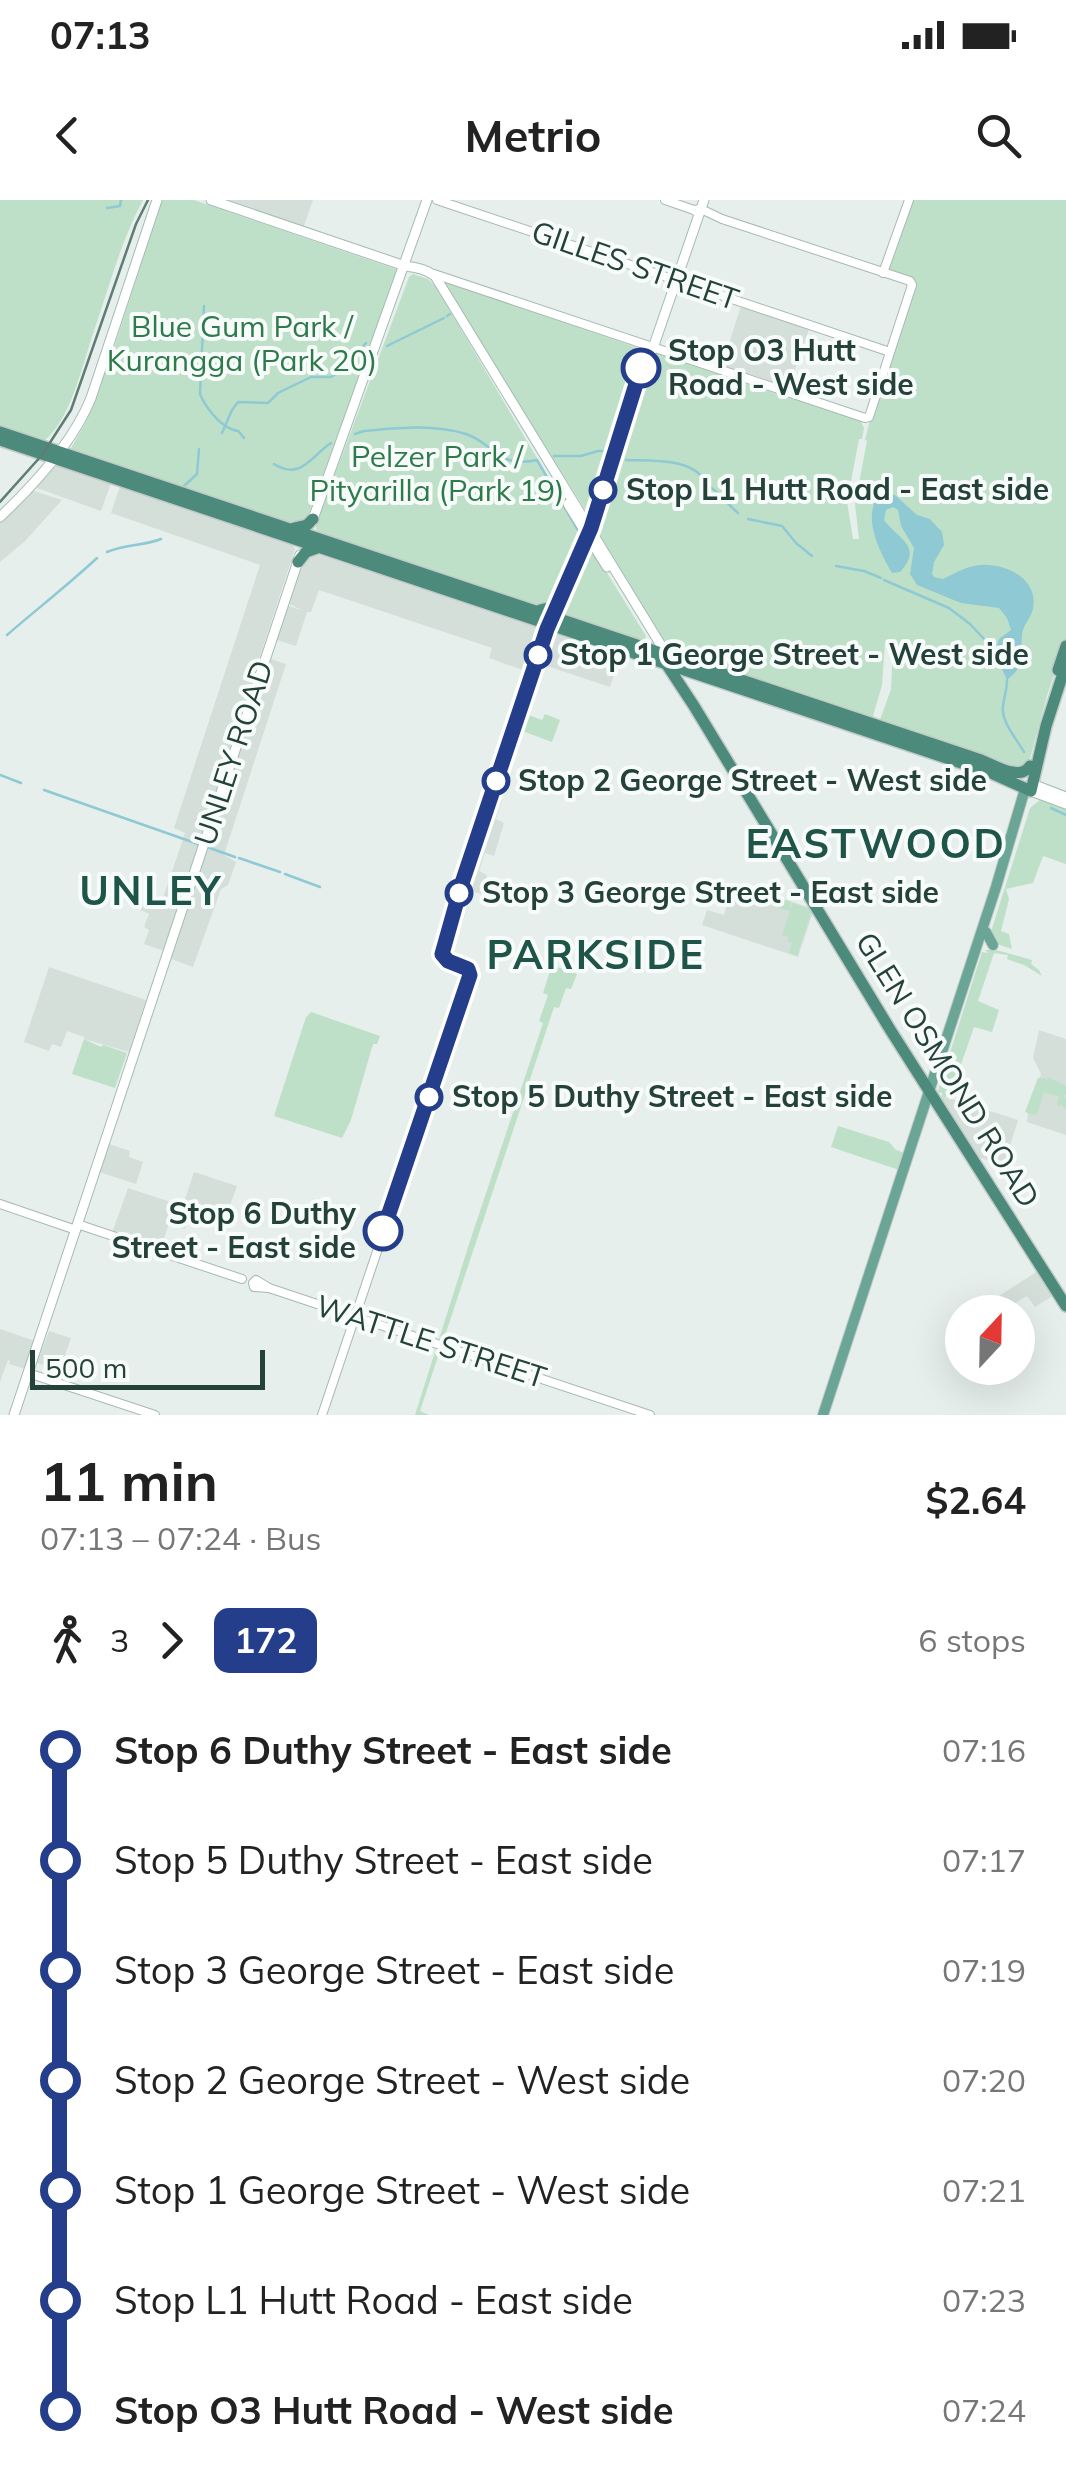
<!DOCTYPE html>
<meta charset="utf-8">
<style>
body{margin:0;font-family:Mulish,sans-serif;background:#f2f2f2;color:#222;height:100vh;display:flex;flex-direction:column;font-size:38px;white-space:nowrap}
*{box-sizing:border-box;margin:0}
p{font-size:32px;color:#767676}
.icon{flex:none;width:55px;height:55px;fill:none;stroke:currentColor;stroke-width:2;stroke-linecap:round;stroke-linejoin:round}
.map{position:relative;height:1215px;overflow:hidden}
.panel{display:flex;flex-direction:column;background:#fff;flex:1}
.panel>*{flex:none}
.badge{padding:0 20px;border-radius:15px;font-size:35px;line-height:65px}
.needle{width:65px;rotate:22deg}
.controls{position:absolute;left:945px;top:1095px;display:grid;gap:20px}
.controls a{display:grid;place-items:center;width:90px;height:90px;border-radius:50%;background:#fff;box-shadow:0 10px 40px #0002;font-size:50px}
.scale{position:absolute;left:30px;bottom:25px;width:235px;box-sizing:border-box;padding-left:10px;border:5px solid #24423a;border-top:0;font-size:28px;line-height:35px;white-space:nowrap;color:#24423a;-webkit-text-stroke:8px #f7fbf9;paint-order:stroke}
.map>.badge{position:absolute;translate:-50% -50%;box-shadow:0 0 0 5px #fff}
.legs{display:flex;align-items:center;gap:15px;height:110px;padding:0 40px;font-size:32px}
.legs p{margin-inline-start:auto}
.overview{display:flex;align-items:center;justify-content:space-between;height:170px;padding:0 40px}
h1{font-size:55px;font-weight:700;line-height:75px}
ul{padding:0 40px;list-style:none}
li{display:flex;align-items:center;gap:35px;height:110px;font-size:38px}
li i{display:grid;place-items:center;width:15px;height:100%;margin:0 12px;background:currentColor}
li i::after{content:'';width:25px;height:25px;margin:-12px;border:8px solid;border-radius:50%;background:#fff}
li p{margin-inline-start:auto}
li:first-child i{background:linear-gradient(#0000 50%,currentColor 0)}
li:last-child i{background:linear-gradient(currentColor 50%,#0000 0)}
.status{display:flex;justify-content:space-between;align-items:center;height:70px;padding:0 50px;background:#fff;direction:ltr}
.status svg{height:28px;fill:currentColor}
header{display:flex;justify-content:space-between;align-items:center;height:130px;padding:0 40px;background:#fff;font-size:45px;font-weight:700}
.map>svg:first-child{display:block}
</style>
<div class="status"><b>07:13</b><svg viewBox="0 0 49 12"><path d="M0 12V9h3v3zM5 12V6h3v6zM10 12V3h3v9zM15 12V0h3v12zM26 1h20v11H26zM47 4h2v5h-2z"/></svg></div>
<header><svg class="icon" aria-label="back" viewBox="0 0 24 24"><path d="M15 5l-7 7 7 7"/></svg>Metrio<svg class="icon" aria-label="search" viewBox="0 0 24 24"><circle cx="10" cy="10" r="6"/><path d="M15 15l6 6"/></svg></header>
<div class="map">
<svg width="1066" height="1215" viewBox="0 0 1066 1215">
<rect width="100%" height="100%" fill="#e6efeb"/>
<g fill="#d4dfda">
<path d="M226 0H313L304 26Z"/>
<path d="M741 106 809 129 789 187 722 165Z"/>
<path d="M55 263 111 283 101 311 34 287Z"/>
<path d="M121 283 292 344 295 349 164 751 144 744 149 730 144 727 149 714 141 710 147 693 163 698 185 633 174 628 260 365 111 313Z"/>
<path d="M31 290 62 300 25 341 0 362V321Z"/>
<path d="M314 353 621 453 610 487 535 462 531 473 489 458 492 448 319 390 311 412H307L296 446 274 439 286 405 304 411 289 404 305 356Z"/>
<path d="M268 458 286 464 224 655 236 662 228 685 221 689 193 767 169 758Z"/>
<path d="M496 597 502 600 496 619 504 623 494 656 485 653 479 671 487 675 481 694 472 691 462 724 455 721 474 654 491 604Z"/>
<path d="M734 683 814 709 798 757 702 725 707 710 724 715Z"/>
<path d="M49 767 146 800 129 852 84 839V837L67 831 61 847 52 844 49 851 24 842Z"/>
<path d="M1039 830 1066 839V935L1027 922 1028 910 1041 874 1033 858Z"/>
<path d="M940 895 1018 920 1004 965 977 957 940 899Z"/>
<path d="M109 944 130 951 129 957 143 962 136 984 99 972Z"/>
<path d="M194 972 237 986 226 1016 193 1005 185 1029 169 1024 160 1050 112 1033 128 988 180 1005 184 1002Z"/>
<path d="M1038 1071 1054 1095 1035 1107 1027 1096 1007 1108 999 1096Z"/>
<path d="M0 1129 35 1141 25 1169 9 1164 10 1161 8 1160 0 1182Z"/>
<path d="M49 1131 71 1138 60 1170 37 1163Z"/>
</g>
<g fill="#bfe0c8">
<path d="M0 0H143C121 41 109 87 94 131 83 162 70 224 42 242L0 229Z"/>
<path d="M162 0H194L398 70 305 324 300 325 88 258 71 248 86 222 112 154Z"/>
<path d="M914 0H1066V439L1047 496 1028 566 1020 571 881 523 880 520 891 489 893 445 885 444 882 485 873 516 875 518 873 520 666 449 597 330V323L655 154 659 151 667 156 713 172 715 170 721 172V175L783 196 785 194 797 198 800 201 860 220 864 228 862 239H859L847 302 853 339H859L855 304 867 241 865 240 871 215 917 83 887 71 888 66 891 65Z"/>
<path d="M413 74 428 79 436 87 583 336 551 403 539 407 323 335 316 329 317 322 409 77Z"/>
<path d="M447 82 644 150 645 152 591 313 588 314 443 84Z"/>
<path d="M594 352 646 436 643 443 562 416 561 411 587 354Z"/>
<path d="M523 513 542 520 545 514 560 520 552 542 517 529Z"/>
<path d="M1040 600 1066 609V664L1043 656 1033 683 1006 689 1009 699 1001 731 1009 734 1012 749 994 743 989 738 1030 608Z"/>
<path d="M778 698 791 702 790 709 793 703 812 710 797 756 789 753 792 743 788 741V737L782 735 790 711 776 707Z"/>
<path d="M985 750H996L1032 760 1031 764 1039 770 1042 776 1024 765 1007 759 1008 755 994 753 978 801 999 810 992 832 974 827 950 896 947 895 943 900 942 893 938 892 939 887 982 752 988 753Z"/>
<path d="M552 765 577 774 571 789 566 788 559 808 554 807 420 1211 429 1215H415L470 1041 543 823 539 821 548 795 543 793Z"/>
<path d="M311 812 380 836 377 844H373L351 920 342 938 274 916 306 817Z"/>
<path d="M84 839 101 847 103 845 127 853 115 888 72 874Z"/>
<path d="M1048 877 1066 886V895H1063L1066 898V909L1061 905 1057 906 1059 896 1044 893 1036 916 1025 912 1038 878H1045L1047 880Z"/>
<path d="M838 926 889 942 896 950 905 953 899 970 831 947Z"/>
</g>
<path fill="#8ec9d4" d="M881 293 895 295 917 315 930 319 942 332 944 345 934 362 932 374 934 377 943 379C955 373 967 366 980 365 1006 363 1039 379 1033 409 1031 417 1025 423 1023 430 1020 439 1024 458 1018 468 1016 473 1011 476 1007 480L995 454 999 439 1011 430 1007 418 999 408 961 403 917 385 910 374 914 348 901 326 898 310 893 307 886 310 884 320C898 339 924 346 900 372L892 373C880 353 860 314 881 293Z"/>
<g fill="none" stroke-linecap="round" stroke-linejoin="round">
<g stroke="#8ec9d4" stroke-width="2.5">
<path d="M107 8 120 6 121 0"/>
<path d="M204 106 200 194C205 206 217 222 229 228 244 235 233 225 244 238"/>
<path d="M447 116 450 114"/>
<path d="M387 146 444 118"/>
<path d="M222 233 232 210 238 202 268 203 278 193 311 177H331L339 172 366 143"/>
<path d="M355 234 364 231C398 228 433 224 466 234 494 243 497 269 537 260L582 337"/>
<path d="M554 256H581L598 251H606"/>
<path d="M626 260C651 261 696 257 707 285 719 291 727 304 738 313"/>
<path d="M274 264C301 281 311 256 331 243"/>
<path d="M184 286 197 274 199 249"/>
<path d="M748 319 782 326 796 343 812 356"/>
<path d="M107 352C124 344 144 346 161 339"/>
<path d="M836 366 864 371 881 378"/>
<path d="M884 380 949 408 970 424 985 440 998 449"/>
<path d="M7 435C37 409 68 385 97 358"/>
<path d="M1007 480C1007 490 1004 497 1003 506 1001 522 1016 538 1024 552"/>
<path d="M0 575 21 583"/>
<path d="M44 590 198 644"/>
<path d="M1051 608 1066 615"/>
<path d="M207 647 235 657"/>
<path d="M239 658 280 672"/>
<path d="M285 674 320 687"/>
</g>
<g stroke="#a8b8b2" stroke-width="10">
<g id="tertiary">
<path d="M437 0 890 152"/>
<path d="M665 0 694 10 698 13"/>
<path d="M694 10 701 9 722 19 910 81 912 85"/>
<path d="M883 73 909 0"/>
<path d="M434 74 865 218 869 217 912 85"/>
<path d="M0 1004 76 1030"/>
<path d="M77 1024 242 1079"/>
<path d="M256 1080 269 1088 254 1087 253 1083Z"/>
<path d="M269 1088 650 1215"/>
<path d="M28 1173 155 1215"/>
<path d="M322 1215 470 775 468 769C458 763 441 764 443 749L462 683 549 425"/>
</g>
</g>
<g stroke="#a4bbb3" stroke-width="11">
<g id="secondary">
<path d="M211 0 405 66C416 67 426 69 435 76L667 455"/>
<path d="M568 304 607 367"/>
<path d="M0 317C35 284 73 243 91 198L157 0"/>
<path d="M312 322 427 0"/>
<path d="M557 404 591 328 636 191 653 148 704 0"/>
<path d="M1032 584 1066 597"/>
<path d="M1031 591 1066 604"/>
<path d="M14 1215 300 355"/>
</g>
</g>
<g stroke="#c2cac8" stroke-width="12">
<g id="primary">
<path d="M986 732 993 745"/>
<path d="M823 1215 996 687 1025 589"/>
</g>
</g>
<g stroke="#c2cac8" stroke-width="14">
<g id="trunk">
<path d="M0 232 981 560 1006 571"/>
<path d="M0 240 991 573 1031 591 1046 526 1066 464"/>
<path d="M294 328 307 325 313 319"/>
<path d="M298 362 306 352 317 348"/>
<path d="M540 410 552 407 559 401"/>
<path d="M667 465 694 506 891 831 1066 1106"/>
<path d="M1058 470 1066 446"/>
<path d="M1003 570C1013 572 1023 576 1030 566"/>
</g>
</g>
<use href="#tertiary" stroke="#fff" stroke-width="8"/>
<use href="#secondary" stroke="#fff" stroke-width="9"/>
<use href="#primary" stroke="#6aa596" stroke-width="10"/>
<use href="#trunk" stroke="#4c8a7c" stroke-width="11"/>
<path stroke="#5f7d75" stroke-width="2.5" d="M0 302 42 255 71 210 136 24 148 0"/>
</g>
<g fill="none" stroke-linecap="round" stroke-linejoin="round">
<g stroke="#fff" stroke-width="22">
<path id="line-1" d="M383 1031 470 775 468 769 448 761 442 754 462 683 547 429 591 328 641 168"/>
</g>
<use href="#line-1" stroke="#243e8c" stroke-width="15"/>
</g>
<g fill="#fff" stroke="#243e8c" stroke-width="5">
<circle cx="641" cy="168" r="18"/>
<circle cx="603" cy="290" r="12"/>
<circle cx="538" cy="455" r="12"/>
<circle cx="496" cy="581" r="12"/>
<circle cx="459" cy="693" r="12"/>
<circle cx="429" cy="897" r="12"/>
<circle cx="383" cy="1031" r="18"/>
</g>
<g text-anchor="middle" stroke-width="8" stroke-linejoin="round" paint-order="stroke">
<g font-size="30" fill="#24423a" stroke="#f7fbf9">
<text transform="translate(635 66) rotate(19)" y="10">GILLES STREET</text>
<text transform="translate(234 553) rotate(-72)" y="10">UNLEY ROAD</text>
<text transform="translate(947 870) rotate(58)" y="10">GLEN OSMOND ROAD</text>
<text transform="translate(431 1142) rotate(18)" y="10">WATTLE STREET</text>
</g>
<g font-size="30" fill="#2d7a4b" stroke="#f7fbf9">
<text x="242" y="137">Blue Gum Park /<tspan x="242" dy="34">Kurangga (Park 20)</tspan></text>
<text x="437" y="267">Pelzer Park /<tspan x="437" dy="34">Pityarilla (Park 19)</tspan></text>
</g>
<g font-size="30" font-weight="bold" fill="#24423a" stroke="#f7fbf9" text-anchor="start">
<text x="668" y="161">Stop O3 Hutt<tspan x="668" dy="34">Road - West side</tspan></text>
<text x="626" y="300">Stop L1 Hutt Road - East side</text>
<text x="560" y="465">Stop 1 George Street - West side</text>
<text x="518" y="591">Stop 2 George Street - West side</text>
<text x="482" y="703">Stop 3 George Street - East side</text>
<text x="452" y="907">Stop 5 Duthy Street - East side</text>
<text x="356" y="1024" text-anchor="end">Stop 6 Duthy<tspan x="356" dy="34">Street - East side</tspan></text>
</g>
<g font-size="40" font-weight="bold" letter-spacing="2.5" fill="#1f5548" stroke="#f7fbf9">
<text x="876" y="658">EASTWOOD</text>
<text x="151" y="705">UNLEY</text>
<text x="596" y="769">PARKSIDE</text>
</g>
</g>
</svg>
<div class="controls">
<a><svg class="needle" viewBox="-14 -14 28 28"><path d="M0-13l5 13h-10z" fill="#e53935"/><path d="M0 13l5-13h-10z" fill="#767676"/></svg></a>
</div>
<div class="scale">500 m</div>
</div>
<section class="panel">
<div class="overview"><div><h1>11 min</h1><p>07:13 – 07:24 · Bus</p></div><b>$2.64</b></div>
<div class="legs"><svg class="icon" aria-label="walk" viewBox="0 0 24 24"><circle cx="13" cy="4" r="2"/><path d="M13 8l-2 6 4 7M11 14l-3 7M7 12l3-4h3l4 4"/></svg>3<svg class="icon" aria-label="forward" viewBox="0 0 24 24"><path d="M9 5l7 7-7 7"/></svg><b class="badge" style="background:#243e8c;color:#fff">172</b><p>6 stops</p></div>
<ul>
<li><i style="color:#243e8c"></i><b>Stop 6 Duthy Street - East side</b><p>07:16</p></li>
<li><i style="color:#243e8c"></i><span>Stop 5 Duthy Street - East side</span><p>07:17</p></li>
<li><i style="color:#243e8c"></i><span>Stop 3 George Street - East side</span><p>07:19</p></li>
<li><i style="color:#243e8c"></i><span>Stop 2 George Street - West side</span><p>07:20</p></li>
<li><i style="color:#243e8c"></i><span>Stop 1 George Street - West side</span><p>07:21</p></li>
<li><i style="color:#243e8c"></i><span>Stop L1 Hutt Road - East side</span><p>07:23</p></li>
<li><i style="color:#243e8c"></i><b>Stop O3 Hutt Road - West side</b><p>07:24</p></li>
</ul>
</section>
